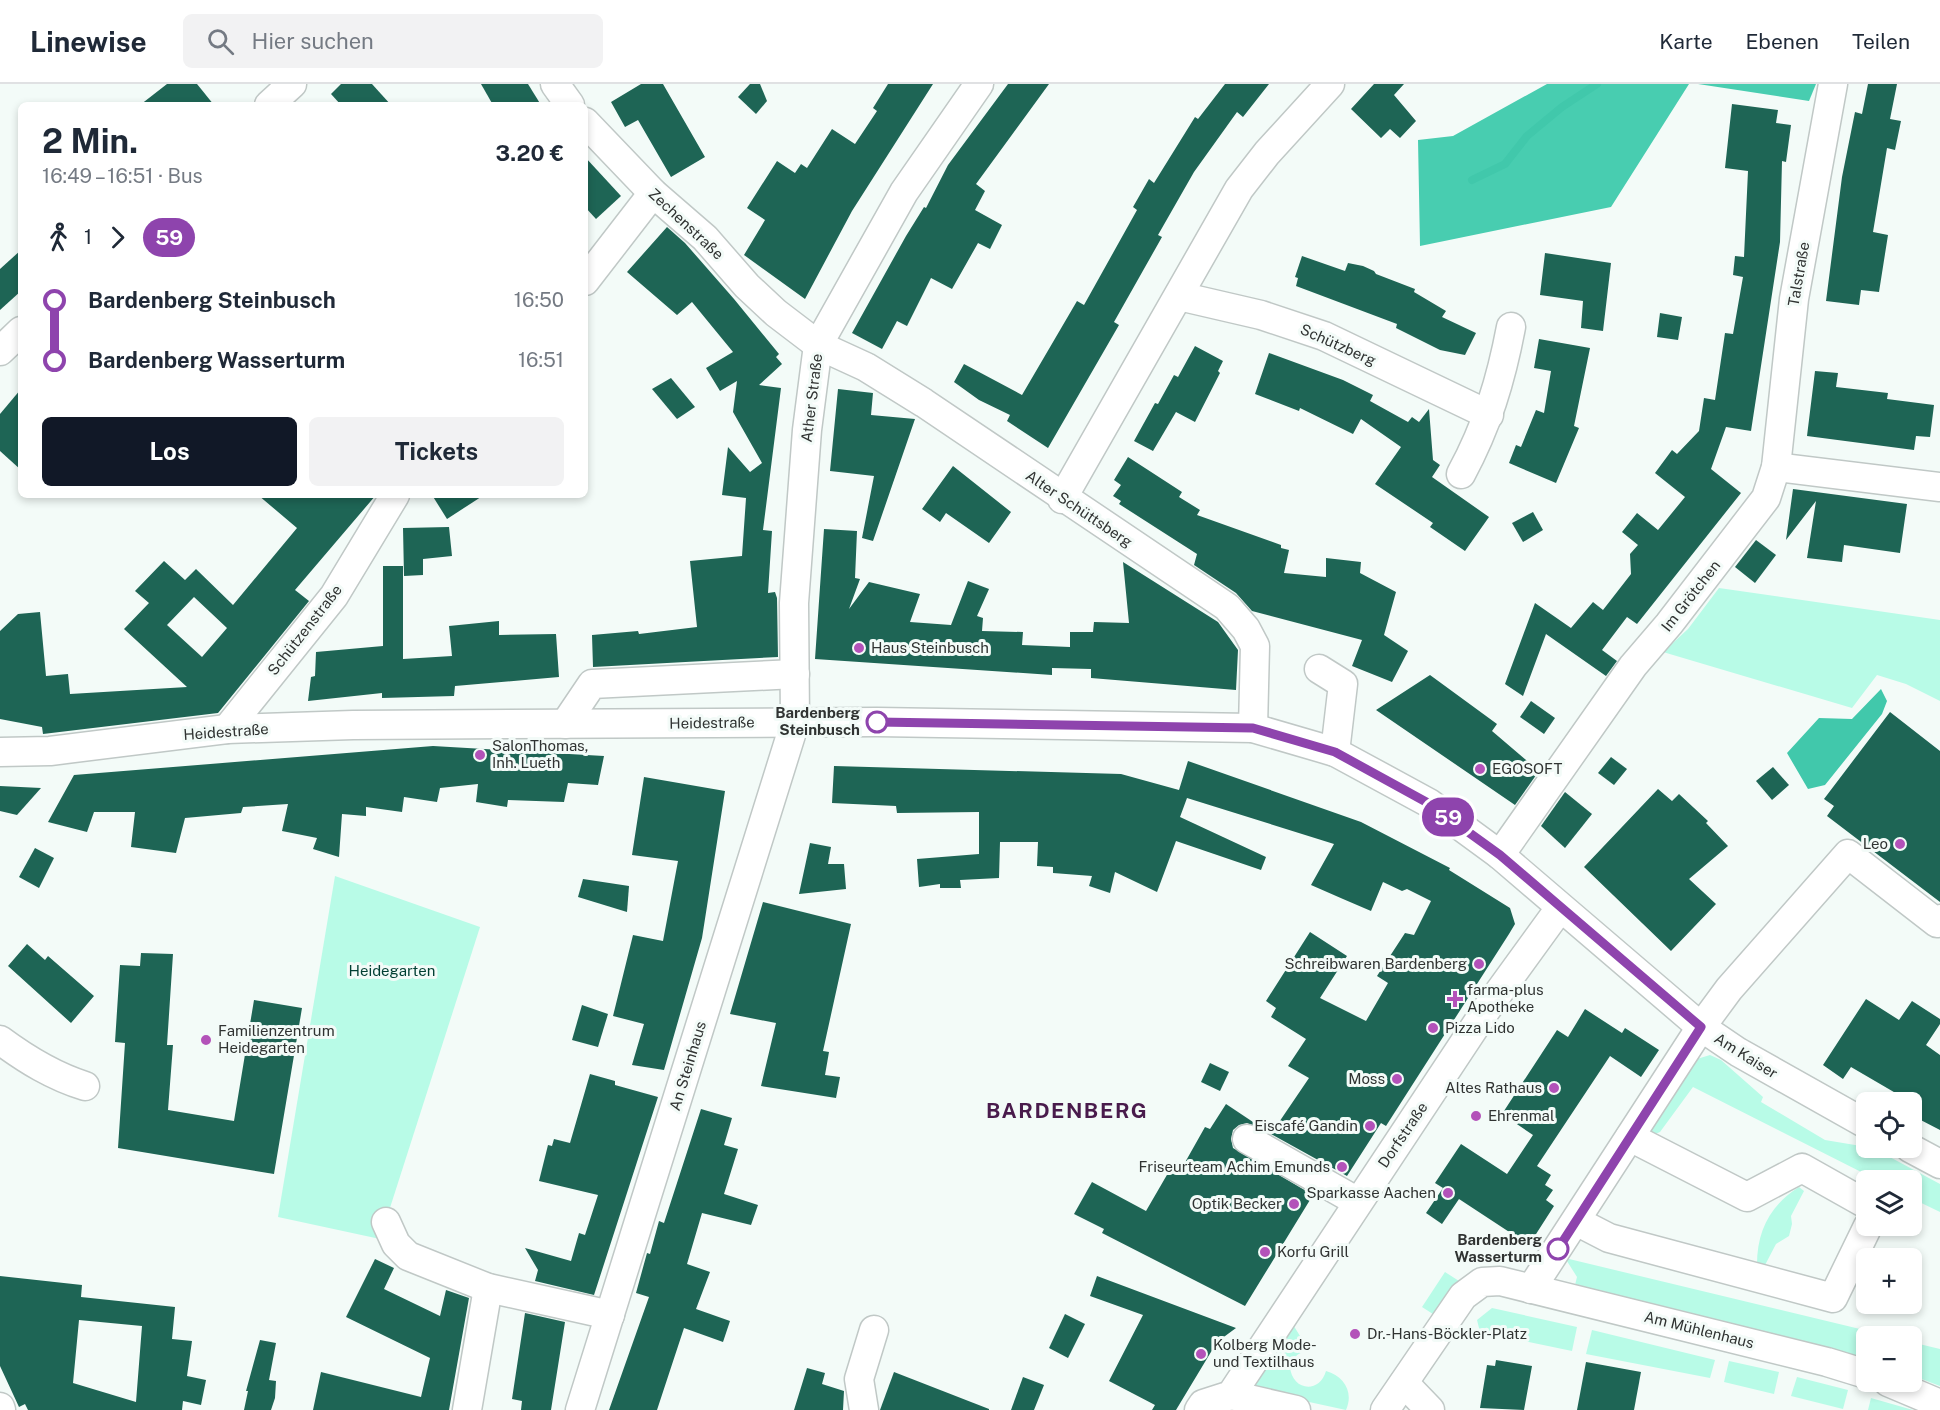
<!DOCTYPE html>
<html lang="de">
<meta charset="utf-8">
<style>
body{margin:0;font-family:"Public Sans",sans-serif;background:#f2f2f3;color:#1f2937;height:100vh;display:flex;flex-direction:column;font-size:22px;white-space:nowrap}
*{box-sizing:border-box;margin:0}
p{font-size:20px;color:#747a83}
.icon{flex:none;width:33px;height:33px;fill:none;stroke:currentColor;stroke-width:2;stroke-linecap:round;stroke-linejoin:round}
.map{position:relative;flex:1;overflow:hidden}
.sheet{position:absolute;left:18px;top:18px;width:570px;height:396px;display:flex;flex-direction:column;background:#fff;border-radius:9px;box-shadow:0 3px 9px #0003}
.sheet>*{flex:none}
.badge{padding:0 12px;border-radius:20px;font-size:21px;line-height:39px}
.buttons{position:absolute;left:1856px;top:1008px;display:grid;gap:12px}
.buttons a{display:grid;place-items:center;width:66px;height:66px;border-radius:9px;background:#fff;box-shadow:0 3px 9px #0003;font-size:30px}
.map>.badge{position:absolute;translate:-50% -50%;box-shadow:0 0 0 3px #fff}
.legs{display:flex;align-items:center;gap:9px;height:66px;padding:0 24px;font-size:20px}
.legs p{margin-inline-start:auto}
.summary{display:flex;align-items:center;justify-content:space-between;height:102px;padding:0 24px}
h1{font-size:33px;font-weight:700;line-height:45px}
.cta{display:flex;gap:12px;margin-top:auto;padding:12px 24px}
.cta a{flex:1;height:69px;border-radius:9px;background:#111827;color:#fff;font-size:24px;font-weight:700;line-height:69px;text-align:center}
.cta a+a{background:#f2f2f3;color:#1f2937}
ul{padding:0 24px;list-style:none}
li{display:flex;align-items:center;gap:21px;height:60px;font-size:22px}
li i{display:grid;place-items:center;width:9px;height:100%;margin:0 8px;background:currentColor}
li i::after{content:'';width:15px;height:15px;margin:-8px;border:4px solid;border-radius:50%;background:#fff}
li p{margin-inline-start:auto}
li:first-child i{background:linear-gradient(#0000 50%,currentColor 0)}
li:last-child i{background:linear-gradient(currentColor 50%,#0000 0)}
header{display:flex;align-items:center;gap:36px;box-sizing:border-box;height:84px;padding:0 30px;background:#fff;border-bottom:2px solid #e0e1e3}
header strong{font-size:28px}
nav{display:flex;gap:33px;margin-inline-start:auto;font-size:21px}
.search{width:420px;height:54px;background:#f2f2f3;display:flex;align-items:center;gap:15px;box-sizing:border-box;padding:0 21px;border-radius:9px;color:#747a83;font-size:22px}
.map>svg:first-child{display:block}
</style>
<header>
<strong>Linewise</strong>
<div class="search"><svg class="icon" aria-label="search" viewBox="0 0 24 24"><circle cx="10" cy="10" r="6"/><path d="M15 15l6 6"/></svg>Hier suchen</div>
<nav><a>Karte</a><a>Ebenen</a><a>Teilen</a></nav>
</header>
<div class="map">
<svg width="1940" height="1326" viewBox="0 0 1940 1326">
<rect width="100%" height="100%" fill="#f3fbf8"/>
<g fill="#b8fbe7">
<path d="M1719 504 1940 536V617L1906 600 1877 591 1852 624 1663 568 1688 545Z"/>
<path d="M335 792 480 843 380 1155 278 1133Z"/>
<path d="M1710 971 1721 976 1763 1013 1761 1018 1825 1056 1873 1064 1940 1100V1128L1911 1114V1096H1877L1693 1003 1660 1048 1650 1052V1044L1697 975Z"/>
<path d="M1799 1103 1804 1107 1791 1132 1792 1140 1789 1152 1776 1160 1764 1183 1757 1181C1757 1147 1770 1121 1799 1103Z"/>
<path d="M1565 1174 1889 1252H1866V1277L1575 1201 1577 1193Z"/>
<path d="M1445 1188 1459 1197 1436 1232 1422 1223Z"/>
<path d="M1492 1224 1577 1243 1572 1267 1480 1248 1477 1236Z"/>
<path d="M1292 1239 1308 1265 1297 1271 1290 1282C1291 1306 1319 1311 1326 1287 1344 1292 1354 1308 1346 1326L1249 1305Z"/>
<path d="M1592 1246 1715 1276 1710 1294 1586 1270Z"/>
<path d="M1911 1258 1940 1265V1302L1911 1291Z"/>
<path d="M1729 1277 1779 1288 1774 1310 1724 1298Z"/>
<path d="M1797 1293 1848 1306 1843 1325 1791 1312Z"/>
<path d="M1871 1314 1913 1326H1868Z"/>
</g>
<g fill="#48cdb0">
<path d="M1547 0H1689L1611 123 1420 162 1418 56 1453 52Z"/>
<path d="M1698 0H1816L1809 17Z"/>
</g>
<path fill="#41c8ab" d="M1881 605 1887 617 1882 630 1825 701 1808 705 1787 669 1819 634 1852 635Z"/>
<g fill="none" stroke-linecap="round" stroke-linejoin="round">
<path stroke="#41c8ab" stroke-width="8" d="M1472 96 1505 80 1527 52 1562 23 1597 0"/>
</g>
<g fill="#1e6555" fill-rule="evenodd">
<path d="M167 0H197L214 21H140Z"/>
<path d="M341 0H372L391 21H341L331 10Z"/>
<path d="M481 0H528L541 21H493Z"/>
<path d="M641 0H663L705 73 671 93 638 36 625 43 611 18Z"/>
<path d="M750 0H760L767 17 756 30 738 13Z"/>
<path d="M888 0H933L852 127 805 215 744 171 765 136 747 124 777 77 795 89 801 80 807 84 832 45 855 60 877 27 873 24Z"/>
<path d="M1008 0H1049L976 100 985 107 975 126 1002 141 990 165 978 159 952 205 931 194 907 242 897 237 882 265 852 249 906 152 924 123 926 124 948 81Z"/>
<path d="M1225 0H1269L1243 33 1237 28 1194 88 1158 151 1162 153 1114 238 1119 241 1048 364 1007 337 1010 331 979 316 954 298 964 280 1022 311 1077 217 1084 221 1137 126 1133 123 1149 95 1154 99 1195 33 1198 35Z"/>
<path d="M1374 0H1404L1394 11 1416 37 1400 54 1390 45 1381 54 1351 25Z"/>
<path d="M1868 0H1897L1890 35 1901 37 1895 66 1887 64 1873 148 1888 151 1879 208 1861 206 1859 221 1826 217 1842 93 1855 28 1862 30Z"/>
<path d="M1732 20 1778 26 1776 39 1791 41 1786 78 1782 77 1780 158 1751 347 1726 343 1711 385 1741 409 1637 540 1627 533 1602 566 1617 577 1606 592 1546 550 1523 612 1505 600 1535 519 1571 544 1593 518 1603 526 1631 490 1630 470 1638 461 1622 448 1637 429 1658 446 1685 413 1655 389 1672 366 1677 370 1699 347 1704 314 1715 316 1725 249 1733 250 1743 193 1733 191 1735 172 1744 173 1748 87 1725 84Z"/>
<path d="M585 73 621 112 596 135 585 123Z"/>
<path d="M667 143 685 159 734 215 779 270 776 273 782 280 759 301 781 304 763 446 772 447 768 509 775 508 777 514 778 573 593 583 592 551 638 547 639 550 697 543 690 477 742 472 746 414 722 411 728 363 750 388 762 379 733 328 737 297 720 307 706 284 733 268 692 218 677 231 627 188Z"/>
<path d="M21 166V207L0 226V185Z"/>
<path d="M1545 169 1611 179 1603 247 1581 244 1583 217 1540 211Z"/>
<path d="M1302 172 1345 187 1348 179 1363 182 1374 187 1376 190 1415 205 1414 208 1446 227 1442 233 1476 249 1465 271 1440 266 1396 244 1397 240 1296 202 1298 194 1295 193Z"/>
<path d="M1660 229 1682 233 1678 256 1657 253Z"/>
<path d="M1539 255 1590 264 1574 342 1579 344 1556 399 1509 379 1516 361 1521 363 1536 326 1544 329 1551 287 1534 284Z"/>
<path d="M1195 262 1223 277 1218 287 1220 289 1195 338 1176 328 1153 367 1134 357 1155 319 1158 320 1174 291 1178 293Z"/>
<path d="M1269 269 1343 296 1373 311 1370 317 1408 338 1412 333 1419 338 1429 325 1433 376 1440 381 1432 393 1489 433 1465 467 1430 443 1433 439 1375 400 1401 363 1361 335 1353 350 1300 324 1299 327 1255 310Z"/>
<path d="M1815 287 1838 289 1836 303 1888 309 1887 315 1934 321 1930 353 1916 352 1914 366 1807 352Z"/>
<path d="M671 294 695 323 677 335 652 305Z"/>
<path d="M21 305V386L0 367V330Z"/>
<path d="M838 305 873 309 871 331 915 335 873 457 862 454 874 392 830 387Z"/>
<path d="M1128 373 1182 408 1179 413 1200 426 1197 431 1281 461V464L1289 466 1284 489 1326 493V474L1361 478 1360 489 1396 508 1384 551 1408 567 1392 598 1352 582 1362 556 1252 527 1236 509 1194 481 1197 470 1119 420 1121 417 1113 412 1121 401 1114 396Z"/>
<path d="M953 382 1011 428 989 459 946 429 940 438 922 425Z"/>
<path d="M1793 405 1907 420 1900 469 1844 461 1842 478 1807 474 1816 417 1786 456Z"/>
<path d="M258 411H376L295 506 309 517 218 629 43 650 42 643 0 635V547L18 530 40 528 46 592 68 590 70 610 187 603 124 545 149 519 135 507 164 477 185 496 196 485 233 521 297 444ZM194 513 227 544 202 573 167 541Z"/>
<path d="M432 411H484L447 435Z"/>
<path d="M1533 428 1543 446 1523 458 1512 439Z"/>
<path d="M449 443 452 472 423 475V491L404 492 403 444Z"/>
<path d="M824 445 857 447 855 494 860 495 849 525 869 498 920 510 910 538 951 541 968 497 989 505 977 532 983 534 982 547 1023 548 1022 561 1070 563V548H1093L1094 538 1129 539 1123 478 1218 538 1238 566 1236 606 1091 594V585L1052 584V591L815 575Z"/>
<path d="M1756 456 1776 471 1755 499 1735 483Z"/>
<path d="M383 482H403V575L452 572 449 542 499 537V551L556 550 559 593 455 602 454 612 382 614V609L308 617 311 593 315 592 316 568 383 562Z"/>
<path d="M1430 591 1497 640 1492 647 1539 687 1515 721 1376 626Z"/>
<path d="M1531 617 1555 634 1544 650 1520 633Z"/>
<path d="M1890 628 1940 667V818L1827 732 1834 722 1824 715Z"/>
<path d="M433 662 604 672 598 701 568 699 564 718 508 716 507 723 476 718 478 700 440 704 437 718 404 713 402 728 366 723V732L342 730 339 773 313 765 317 754 282 747 288 720 243 723 241 729 185 734 176 769 131 763 135 728H94L87 748 48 738 74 691Z"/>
<path d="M1611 673 1627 685 1614 701 1598 689Z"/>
<path d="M1188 677 1361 738 1450 784 1449 786 1510 824 1515 840 1509 850 1386 1042 1381 1039 1347 1092 1271 1050 1309 994 1288 982 1306 955 1271 933 1276 924 1266 917 1310 848 1347 872 1320 914 1366 937 1388 899 1377 892 1405 849 1414 851 1431 817 1407 805 1402 807 1383 798 1371 827 1343 815 1311 801 1334 760 1187 714 1180 733 1266 773 1261 786 1176 757 1157 808 1115 788 1110 809 1089 802 1092 792 1053 789V783L1037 782 1038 758H1000L999 794 960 796 961 804H940V800L919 803 917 775 979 770V728L897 729 896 722 832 719 834 682 1121 690 1179 706Z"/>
<path d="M1773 683 1789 701 1772 716 1756 697Z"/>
<path d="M644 693 725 707 702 854 664 986 632 981 644 940 613 932 633 851 663 857 678 777 632 771Z"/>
<path d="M0 702 41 704 17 731 0 727Z"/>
<path d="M1658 705 1672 717 1679 710 1708 737 1706 739 1728 762 1689 795 1716 820 1671 867 1584 783Z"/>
<path d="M1565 708 1592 730 1565 764 1541 742Z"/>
<path d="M810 759 831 763 828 780H844L846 805 799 810Z"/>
<path d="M35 764 54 774 39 804 19 793Z"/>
<path d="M583 795 629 802 627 828 578 813Z"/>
<path d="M763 818 851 840 823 967 829 968 825 991 840 993 836 1014 761 1002 776 939 730 930Z"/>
<path d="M27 860 45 876 48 872 94 912 71 939 8 882Z"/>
<path d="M141 869 173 870 167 961H173L168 1026 234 1037 254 916 302 924 274 1090 118 1064 125 959 115 958 120 881 140 882Z"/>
<path d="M1866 915 1899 936 1912 917 1940 935V940L1926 961 1940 971V1046L1911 1031V1018L1851 983 1843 995 1823 981Z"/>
<path d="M582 921 608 930 598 963 572 956Z"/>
<path d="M1585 925 1622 949 1625 944 1659 966 1641 993 1610 972 1537 1082 1551 1091 1545 1101 1553 1106 1546 1116 1554 1122 1529 1161 1459 1115 1442 1140 1426 1129 1443 1104 1435 1099 1461 1060 1507 1090 1533 1051 1502 1030 1557 946 1568 953Z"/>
<path d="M1210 979 1229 988 1220 1007 1201 998Z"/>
<path d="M590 990 615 997V1001L658 1013 594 1211 535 1197 538 1186 525 1164 571 1177 579 1149 585 1151 598 1111 539 1097 548 1061 552 1062 554 1055 570 1059Z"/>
<path d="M1226 1020 1268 1048 1247 1039 1239 1041 1233 1046 1231 1055 1233 1064 1313 1111 1245 1222 1102 1149 1104 1145 1074 1130 1092 1098 1146 1127 1175 1077 1183 1082 1205 1043 1210 1045Z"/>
<path d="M701 1025 732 1034 724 1061 738 1065 724 1110 758 1121 751 1141 702 1129 687 1180 710 1188 696 1225 730 1237 723 1258 684 1244 657 1326H609L649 1213 636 1209 647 1169 650 1170 659 1137 664 1139Z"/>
<path d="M375 1175 394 1184 384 1205 440 1232 446 1206 469 1214 449 1326H313L321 1288 421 1313 430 1274 346 1233Z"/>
<path d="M0 1192 82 1201 81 1213 175 1223 172 1255 192 1257 187 1292 206 1296 201 1321 183 1317 182 1326H28L25 1320 19 1323 0 1282ZM79 1236 142 1242 136 1318 73 1299Z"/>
<path d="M1097 1192 1236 1244 1217 1258 1176 1326H1152L1155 1321 1109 1297 1143 1231 1090 1212Z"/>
<path d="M525 1229 565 1238 551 1326H521L522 1317 512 1315Z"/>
<path d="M1065 1230 1085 1240 1068 1274 1049 1264Z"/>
<path d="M260 1256 276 1259 269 1296 276 1297 275 1314 271 1326H244L248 1307H246Z"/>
<path d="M1496 1276 1532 1282 1524 1326 1480 1324 1487 1281 1495 1282Z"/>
<path d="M1586 1278 1641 1288 1634 1326H1577Z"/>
<path d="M807 1284 825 1289 822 1300 844 1307 843 1326H794Z"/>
<path d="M894 1288 989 1325V1326H880Z"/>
<path d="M1023 1293 1044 1301 1034 1326H1011Z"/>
</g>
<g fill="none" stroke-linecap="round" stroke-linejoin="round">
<g stroke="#c0c8c6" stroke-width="31">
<g id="minor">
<path d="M555 0 570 21"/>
<path d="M269 21 292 0"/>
<path d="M585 38 653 109 705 154 747 202 776 229 818 261 866 283 924 319 1227 523 1246 545 1255 562 1253 644"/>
<path d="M585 197 653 109"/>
<path d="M1179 212 1261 231 1324 252 1489 331"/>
<path d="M0 267 21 247"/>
<path d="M1776 383 1940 403"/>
<path d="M1461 390C1487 342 1501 296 1511 243"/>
<path d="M1062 415 1239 105 1267 69 1330 0"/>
<path d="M1319 585 1343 600 1335 668"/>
<path d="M565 640 592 600 795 590"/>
<path d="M227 645 334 512 395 411"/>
<path d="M0 668 50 667 227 645 353 641 877 638 1253 644 1335 668 1429 719 1500 771 1701 943 1738 968 1866 1040"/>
<path d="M1500 771 1633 582 1669 540 1766 414 1776 383 1794 215 1833 0"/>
<path d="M0 956C27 976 53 992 85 1002"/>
<path d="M1630 1053 1747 1113 1802 1084 1866 1120"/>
<path d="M1247 1055 1358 1118"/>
<path d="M1910 1064 1940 1080"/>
<path d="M1576 1137 1609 1154 1833 1214 1868 1142"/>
<path d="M386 1138 396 1160 408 1172 488 1204 610 1231"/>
<path d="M1531 1205 1701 943 1729 905 1848 770 1937 839 1940 835"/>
<path d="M1888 1298 1940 1320"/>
<path d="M1404 1299 1430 1326"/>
<path d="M1231 1311 1296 1326"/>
<path d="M0 1323 1 1326"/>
<path d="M467 1326 488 1204"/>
<path d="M580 1326 795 638 794 519 807 346 818 261 904 108 979 0"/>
<path d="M864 1326 859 1295 874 1246"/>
<path d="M1199 1326 1203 1320 1231 1311 1486 926 1560 824"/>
<path d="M1385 1326 1463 1212 1482 1198 1500 1197 1827 1278 1866 1290"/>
</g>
</g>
<use href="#minor" stroke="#fff" stroke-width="28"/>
</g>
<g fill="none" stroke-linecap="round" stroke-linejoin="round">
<g stroke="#fff" stroke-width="14">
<path id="line-1" d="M877 638 1253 644 1335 668 1428 719 1500 771 1701 943 1558 1165"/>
</g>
<use href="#line-1" stroke="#8e44ad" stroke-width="9"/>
</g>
<g fill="#b352b9" stroke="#f3fbf8" stroke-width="2">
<circle cx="859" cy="564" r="6"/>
<circle cx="480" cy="671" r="6"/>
<circle cx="1480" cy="685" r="6"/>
<circle cx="1900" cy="760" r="6"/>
<circle cx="1479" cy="880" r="6"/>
<path d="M1452 906h6v6h6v6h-6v6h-6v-6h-6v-6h6z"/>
<circle cx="1433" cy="944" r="6"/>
<circle cx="206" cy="956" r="6"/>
<circle cx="1397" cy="995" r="6"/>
<circle cx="1554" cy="1004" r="6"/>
<circle cx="1476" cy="1032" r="6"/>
<circle cx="1370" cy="1042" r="6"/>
<circle cx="1342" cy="1083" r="6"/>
<circle cx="1448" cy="1109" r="6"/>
<circle cx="1294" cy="1120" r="6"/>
<circle cx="1265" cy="1168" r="6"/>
<circle cx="1355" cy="1250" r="6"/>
<circle cx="1201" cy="1270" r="6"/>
</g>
<g fill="#fff" stroke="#8e44ad" stroke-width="3">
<circle cx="877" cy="638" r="10"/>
<circle cx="1558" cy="1165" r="10"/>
</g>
<g text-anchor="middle" stroke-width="6" stroke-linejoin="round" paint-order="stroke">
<g font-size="15" fill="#303332" stroke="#f3fbf8">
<text transform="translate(686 140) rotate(43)" y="5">Zechenstraße</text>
<text transform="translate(1799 190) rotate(-80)" y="5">Talstraße</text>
<text transform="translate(1338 261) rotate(24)" y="5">Schützberg</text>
<text transform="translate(812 314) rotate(-83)" y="5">Ather Straße</text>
<text transform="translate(1079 425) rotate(34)" y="5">Alter Schüttsberg</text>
<text transform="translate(1691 512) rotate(-52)" y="5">Im Grötchen</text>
<text transform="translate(305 546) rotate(-52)" y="5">Schützenstraße</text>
<text transform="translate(712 639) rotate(-1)" y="5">Heidestraße</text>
<text transform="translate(226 648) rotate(-4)" y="5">Heidestraße</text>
<text transform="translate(1746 972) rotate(32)" y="5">Am Kaiser</text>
<text transform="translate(688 982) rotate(-73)" y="5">An Steinhaus</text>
<text transform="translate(1403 1051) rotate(-56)" y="5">Dorfstraße</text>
<text transform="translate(1699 1246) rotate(14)" y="5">Am Mühlenhaus</text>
</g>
<g font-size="15" fill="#303332" stroke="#f3fbf8" text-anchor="start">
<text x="871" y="569">Haus Steinbusch</text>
<text x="492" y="667">SalonThomas,<tspan x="492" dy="17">Inh. Lueth</tspan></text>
<text x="1492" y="690">EGOSOFT</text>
<text x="1888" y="765" text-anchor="end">Leo</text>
<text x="1467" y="885" text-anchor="end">Schreibwaren Bardenberg</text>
<text x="1467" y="911">farma-plus<tspan x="1467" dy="17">Apotheke</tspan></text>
<text x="1445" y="949">Pizza Lido</text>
<text x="218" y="952">Familienzentrum<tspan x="218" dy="17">Heidegarten</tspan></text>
<text x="1385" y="1000" text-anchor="end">Moss</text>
<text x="1542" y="1009" text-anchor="end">Altes Rathaus</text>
<text x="1488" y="1037">Ehrenmal</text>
<text x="1358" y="1047" text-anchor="end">Eiscafé Gandin</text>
<text x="1330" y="1088" text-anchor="end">Friseurteam Achim Emunds</text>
<text x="1436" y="1114" text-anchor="end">Sparkasse Aachen</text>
<text x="1282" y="1125" text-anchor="end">Optik Becker</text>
<text x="1277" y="1173">Korfu Grill</text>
<text x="1367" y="1255">Dr.-Hans-Böckler-Platz</text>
<text x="1213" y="1266">Kolberg Mode-<tspan x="1213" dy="17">und Textilhaus</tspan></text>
</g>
<g font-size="15" font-weight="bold" fill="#303332" stroke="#f3fbf8" text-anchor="end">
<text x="860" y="634">Bardenberg<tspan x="860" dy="17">Steinbusch</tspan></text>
<text x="1542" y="1161">Bardenberg<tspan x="1542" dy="17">Wasserturm</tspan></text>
</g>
<g font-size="15" fill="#013f33" stroke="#f3fbf8">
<text x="392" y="892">Heidegarten</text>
</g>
<g font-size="21" font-weight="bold" letter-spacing="1.5" fill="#491b4c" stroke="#f3fbf8">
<text x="1067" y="1034">BARDENBERG</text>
</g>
</g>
</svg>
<div class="buttons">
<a><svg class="icon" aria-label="locate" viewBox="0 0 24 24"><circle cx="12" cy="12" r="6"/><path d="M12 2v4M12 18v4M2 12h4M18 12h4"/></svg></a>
<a><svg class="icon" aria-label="layers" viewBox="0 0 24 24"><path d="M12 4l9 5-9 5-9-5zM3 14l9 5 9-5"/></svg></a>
<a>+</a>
<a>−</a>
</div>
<b class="badge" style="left:1448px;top:733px;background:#8e44ad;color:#fff">59</b>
<section class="sheet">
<div class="summary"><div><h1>2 Min.</h1><p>16:49 – 16:51 · Bus</p></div><b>3.20 €</b></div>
<div class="legs"><svg class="icon" aria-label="walk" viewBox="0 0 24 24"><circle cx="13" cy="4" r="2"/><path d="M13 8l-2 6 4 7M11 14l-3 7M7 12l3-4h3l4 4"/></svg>1<svg class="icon" aria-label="forward" viewBox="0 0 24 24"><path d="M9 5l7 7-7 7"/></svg><b class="badge" style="background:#8e44ad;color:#fff">59</b></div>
<ul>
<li><i style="color:#8e44ad"></i><b>Bardenberg Steinbusch</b><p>16:50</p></li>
<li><i style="color:#8e44ad"></i><b>Bardenberg Wasserturm</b><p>16:51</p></li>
</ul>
<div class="cta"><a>Los</a><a>Tickets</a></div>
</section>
</div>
